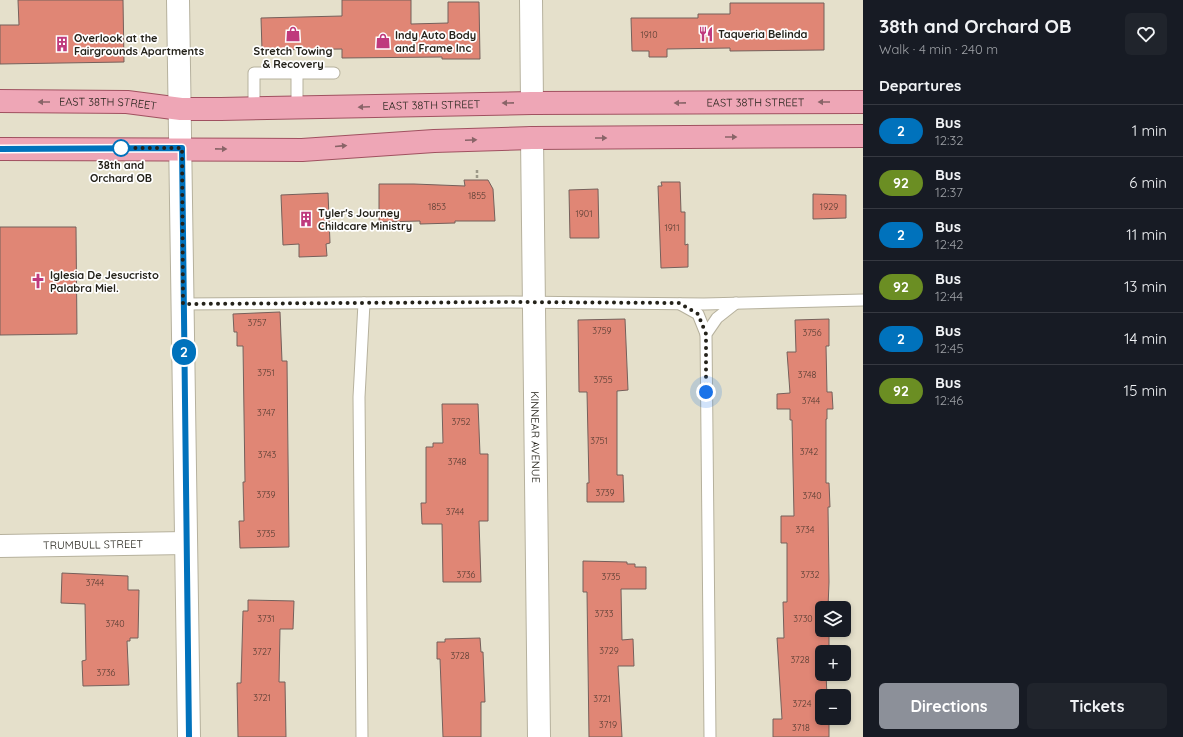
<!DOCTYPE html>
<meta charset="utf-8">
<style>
body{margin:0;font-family:Quicksand,sans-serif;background:#20242c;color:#f1f3f6;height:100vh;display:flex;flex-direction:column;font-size:15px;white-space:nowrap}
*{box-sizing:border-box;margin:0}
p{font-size:13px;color:#9ea1a6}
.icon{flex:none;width:22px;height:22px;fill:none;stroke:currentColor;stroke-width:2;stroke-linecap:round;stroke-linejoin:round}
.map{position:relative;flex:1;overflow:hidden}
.drawer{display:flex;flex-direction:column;background:#171b24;width:320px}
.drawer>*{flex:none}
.badge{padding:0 8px;border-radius:13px;font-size:14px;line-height:26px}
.fabs{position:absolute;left:815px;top:601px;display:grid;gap:8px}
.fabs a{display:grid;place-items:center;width:36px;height:36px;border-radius:6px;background:#171b24;box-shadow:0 2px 6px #0003;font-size:20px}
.you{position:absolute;width:20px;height:20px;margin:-10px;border:3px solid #fff;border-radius:50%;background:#1a73e8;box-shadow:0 0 0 6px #1a73e833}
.map>.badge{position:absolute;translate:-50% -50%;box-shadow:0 0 0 2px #fff}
h2{padding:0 16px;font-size:15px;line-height:36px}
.round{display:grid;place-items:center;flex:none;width:42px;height:42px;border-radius:6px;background:#20242c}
.headline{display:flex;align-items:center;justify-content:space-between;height:68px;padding:0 16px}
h1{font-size:19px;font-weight:700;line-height:30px}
.primary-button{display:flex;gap:8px;margin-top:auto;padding:8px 16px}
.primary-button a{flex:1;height:46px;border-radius:6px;background:#8c9099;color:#fff;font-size:16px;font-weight:700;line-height:46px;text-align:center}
.primary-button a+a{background:#20242c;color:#f1f3f6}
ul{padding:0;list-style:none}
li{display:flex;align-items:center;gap:12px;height:52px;padding:0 16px;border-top:1px solid #363941}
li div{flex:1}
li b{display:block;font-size:15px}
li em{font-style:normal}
li .badge{min-width:44px;font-weight:700;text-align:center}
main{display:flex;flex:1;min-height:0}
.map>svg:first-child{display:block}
</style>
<main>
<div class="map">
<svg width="863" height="737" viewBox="0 0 863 737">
<rect width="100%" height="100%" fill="#e5e0cb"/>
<g fill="#e08675" stroke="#75605b">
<path d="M18 0H123L124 62 0 64V25H19Z"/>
<path d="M342 0H411V24L448 23V2H479L480 59H442V57L342 58V49L262 50 261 18 342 16Z"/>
<path d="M730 3H824V50L730 51V48L667 49V57H649V51H632L631 18H698V14H730Z"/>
<path d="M464 180H488L493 189 495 221H455V223L420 224V221L379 222V184H414L465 186Z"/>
<path d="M661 182H680L681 212H685V245L688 244V267L661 268 658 186H662Z"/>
<path d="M598 189 599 238H570L569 190Z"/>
<path d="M328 193 330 243 326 244 327 256 299 257V244L283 245 281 195Z"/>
<path d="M813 194 846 195V218L813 219Z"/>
<path d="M0 227H76L77 334 0 335Z"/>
<path d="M280 312 282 361H287L289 547 240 548 239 521H244L243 482H245L243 346H237V332H234L233 314Z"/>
<path d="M625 319 628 390 617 391V475H623L624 502H587V483H589L587 392H579L578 320Z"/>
<path d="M829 319V346H826L827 392H832L833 409H827V419H826V483H829L830 507H828L829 582 828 608H822V630H829V652H822V674H826L827 696H822V718H829V737H773V719H782L777 638H784L783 602H787V543H781V516H794L792 420H790V409H777V394L790 393 787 352H796L795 320Z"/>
<path d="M442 404H478L480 454H488V521H479L481 582H443L442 524H422L421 503H426V447H433V443H443Z"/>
<path d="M583 561 627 562V564H635V567H646V589H621L622 640 633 639 634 666H618L622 737H589L587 592H583Z"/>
<path d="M62 573 128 576V590H139L138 638H130V641H127L129 685 83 686 82 661 86 660 85 604 61 603Z"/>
<path d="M248 600 294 601 293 629H280L279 682H285L286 737H238L237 683H241L243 611H248Z"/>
<path d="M480 638 481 652H483L485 702H481V737H443L440 659H437V642H445V639Z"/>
</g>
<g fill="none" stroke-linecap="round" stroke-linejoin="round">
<g stroke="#b6b19d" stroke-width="13">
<g id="service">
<path d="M297 73H334"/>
<path d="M254 109V73H297V109"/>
<path d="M183 304 512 302 704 304 863 300"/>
<path d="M680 304 698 314 706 334"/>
<path d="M362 737 359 397 364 303"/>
<path d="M710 737 706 334 717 318 736 303"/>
</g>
</g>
<g stroke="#b6b19d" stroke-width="24">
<g id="minor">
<path d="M531 0 532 103"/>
<path id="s1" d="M532 138 539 737"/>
<path id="s2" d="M0 546 186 543"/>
</g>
</g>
<g stroke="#b6b19d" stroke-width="24">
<path id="tertiary" d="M178 0 189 737"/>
</g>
<g stroke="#a05160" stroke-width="24">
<g id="primary">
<path id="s3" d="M0 101 127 102 181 109H221L532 103 863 102"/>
<path d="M0 149 302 150 434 141 532 138 863 136"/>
</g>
</g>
<path stroke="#9c9888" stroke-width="2.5" stroke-dasharray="3 2" stroke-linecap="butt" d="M477 170V180"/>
<use href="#service" stroke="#fff" stroke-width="11"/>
<use href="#minor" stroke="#fff" stroke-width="22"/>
<use href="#tertiary" stroke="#fff" stroke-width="22"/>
<use href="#primary" stroke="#eea6b6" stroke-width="22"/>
</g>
<defs><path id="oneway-solid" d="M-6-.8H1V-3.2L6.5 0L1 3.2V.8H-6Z"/></defs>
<g fill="#896468">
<use href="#oneway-solid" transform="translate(44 102) rotate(-180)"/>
<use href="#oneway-solid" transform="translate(824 102) rotate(180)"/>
<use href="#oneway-solid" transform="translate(508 103) rotate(179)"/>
<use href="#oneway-solid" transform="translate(680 103) rotate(179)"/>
<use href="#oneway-solid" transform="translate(364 107) rotate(178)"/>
<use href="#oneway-solid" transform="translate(731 137)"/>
<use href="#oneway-solid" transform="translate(601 138)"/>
<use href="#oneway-solid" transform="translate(471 140) rotate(-2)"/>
<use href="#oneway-solid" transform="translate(341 146) rotate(-5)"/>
<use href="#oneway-solid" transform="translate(221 149) rotate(1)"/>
</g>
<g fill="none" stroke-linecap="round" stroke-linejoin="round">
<g stroke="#fff" stroke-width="9">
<path id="line" d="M0 149 182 148 189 737"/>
</g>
<use href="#line" stroke="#0072bc" stroke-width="6"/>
<path stroke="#24221a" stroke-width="4" stroke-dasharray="0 7.2" d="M121 148H182L183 304 512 302 679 303 698 314 706 334V392"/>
</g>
<defs>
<g id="shop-bare" transform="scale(1.2)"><path d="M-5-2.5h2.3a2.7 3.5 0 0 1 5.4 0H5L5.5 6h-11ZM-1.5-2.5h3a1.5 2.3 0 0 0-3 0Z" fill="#bf3a7d" stroke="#fff" stroke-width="2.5" paint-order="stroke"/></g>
<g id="restaurant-bare" transform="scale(1.2)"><path d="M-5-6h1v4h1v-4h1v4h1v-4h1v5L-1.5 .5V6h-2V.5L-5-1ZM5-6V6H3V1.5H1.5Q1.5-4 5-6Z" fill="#bf3a7d" stroke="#fff" stroke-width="2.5" paint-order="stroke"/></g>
<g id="building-bare" transform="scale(1.2)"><path d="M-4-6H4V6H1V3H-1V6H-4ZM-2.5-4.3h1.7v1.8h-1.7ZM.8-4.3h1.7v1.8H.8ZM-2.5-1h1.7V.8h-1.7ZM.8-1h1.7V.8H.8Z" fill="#bf3a7d" stroke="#fff" stroke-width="2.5" paint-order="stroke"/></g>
<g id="church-bare" transform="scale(1.2)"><path d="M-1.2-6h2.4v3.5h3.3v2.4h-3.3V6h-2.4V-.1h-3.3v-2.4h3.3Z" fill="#bf3a7d" stroke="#fff" stroke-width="2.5" paint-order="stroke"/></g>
</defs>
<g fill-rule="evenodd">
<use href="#shop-bare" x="293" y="34"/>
<use href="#restaurant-bare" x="706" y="34"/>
<use href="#shop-bare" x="383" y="41"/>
<use href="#building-bare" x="62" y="44"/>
<use href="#building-bare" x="306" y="219"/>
<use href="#church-bare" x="38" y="281"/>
</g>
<circle fill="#fff" stroke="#0072bc" stroke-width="2" cx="121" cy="148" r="8"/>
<g text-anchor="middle" stroke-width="3.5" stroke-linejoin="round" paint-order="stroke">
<g font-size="9" fill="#533b31">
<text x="649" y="38">1910</text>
<text x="477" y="199">1855</text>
<text x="437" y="210">1853</text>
<text x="829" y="210">1929</text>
<text x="584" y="217">1901</text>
<text x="672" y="231">1911</text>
<text x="257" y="326">3757</text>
<text x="602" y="334">3759</text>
<text x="812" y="336">3756</text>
<text x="266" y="376">3751</text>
<text x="807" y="378">3748</text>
<text x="603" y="383">3755</text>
<text x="811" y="404">3744</text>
<text x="266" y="416">3747</text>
<text x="461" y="425">3752</text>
<text x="599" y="444">3751</text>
<text x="809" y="455">3742</text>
<text x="267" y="458">3743</text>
<text x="457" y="465">3748</text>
<text x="605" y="496">3739</text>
<text x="266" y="498">3739</text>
<text x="812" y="499">3740</text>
<text x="455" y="515">3744</text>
<text x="805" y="533">3734</text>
<text x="266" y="537">3735</text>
<text x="466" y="578">3736</text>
<text x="810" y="578">3732</text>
<text x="611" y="580">3735</text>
<text x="95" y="586">3744</text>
<text x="604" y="617">3733</text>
<text x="266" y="622">3731</text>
<text x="803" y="622">3730</text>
<text x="115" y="627">3740</text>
<text x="609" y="654">3729</text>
<text x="262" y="655">3727</text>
<text x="460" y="659">3728</text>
<text x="800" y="663">3728</text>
<text x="106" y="676">3736</text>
<text x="262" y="701">3721</text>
<text x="602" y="702">3721</text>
<text x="802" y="707">3724</text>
<text x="608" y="728">3719</text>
<text x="801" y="731">3718</text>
</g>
<g font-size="11" font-weight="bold" fill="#24221a" stroke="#fff" text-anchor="start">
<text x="718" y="38">Taqueria Belinda</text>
<text x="395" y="39">Indy Auto Body<tspan x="395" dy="13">and Frame Inc</tspan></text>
<text x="74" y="42">Overlook at the<tspan x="74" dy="13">Fairgrounds Apartments</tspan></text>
<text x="293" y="55" text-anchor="middle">Stretch Towing<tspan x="293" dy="13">&amp; Recovery</tspan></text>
<text x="318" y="217">Tyler's Journey<tspan x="318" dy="13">Childcare Ministry</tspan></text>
<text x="50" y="279">Iglesia De Jesucristo<tspan x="50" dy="13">Palabra Miel.</tspan></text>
</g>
<g font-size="11" fill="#24221a" stroke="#fff">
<text dy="4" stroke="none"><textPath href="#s3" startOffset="756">EAST 38TH STREET</textPath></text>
<text dy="4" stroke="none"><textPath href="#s3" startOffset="108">EAST 38TH STREET</textPath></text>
<text dy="4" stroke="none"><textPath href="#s3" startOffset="432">EAST 38TH STREET</textPath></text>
<text dy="4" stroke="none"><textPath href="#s1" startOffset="299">KINNEAR AVENUE</textPath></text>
<text dy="4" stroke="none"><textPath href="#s2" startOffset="93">TRUMBULL STREET</textPath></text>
</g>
<g font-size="11" font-weight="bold" fill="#24221a" stroke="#fff">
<text x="121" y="169">38th and<tspan x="121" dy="13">Orchard OB</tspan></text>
</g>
</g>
</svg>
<div class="fabs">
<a><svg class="icon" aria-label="layers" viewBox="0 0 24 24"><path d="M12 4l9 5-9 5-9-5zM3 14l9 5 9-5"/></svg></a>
<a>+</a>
<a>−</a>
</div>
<div class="you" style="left:706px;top:392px"></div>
<b class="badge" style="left:184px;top:352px;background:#0072bc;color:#fff">2</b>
</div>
<section class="drawer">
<div class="headline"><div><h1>38th and Orchard OB</h1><p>Walk · 4 min · 240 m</p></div><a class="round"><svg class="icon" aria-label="heart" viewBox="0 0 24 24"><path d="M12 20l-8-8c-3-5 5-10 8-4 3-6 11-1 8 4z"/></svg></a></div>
<h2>Departures</h2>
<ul>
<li><span class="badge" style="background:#0072bc;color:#fff">2</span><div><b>Bus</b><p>12:32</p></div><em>1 min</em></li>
<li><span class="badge" style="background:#6b8e23;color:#fff">92</span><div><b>Bus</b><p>12:37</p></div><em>6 min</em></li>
<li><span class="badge" style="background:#0072bc;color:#fff">2</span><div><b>Bus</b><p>12:42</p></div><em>11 min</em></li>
<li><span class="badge" style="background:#6b8e23;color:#fff">92</span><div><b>Bus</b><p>12:44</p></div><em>13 min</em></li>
<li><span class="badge" style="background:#0072bc;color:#fff">2</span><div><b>Bus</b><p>12:45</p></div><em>14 min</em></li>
<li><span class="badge" style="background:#6b8e23;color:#fff">92</span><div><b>Bus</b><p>12:46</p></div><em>15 min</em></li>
</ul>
<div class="primary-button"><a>Directions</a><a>Tickets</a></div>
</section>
</main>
